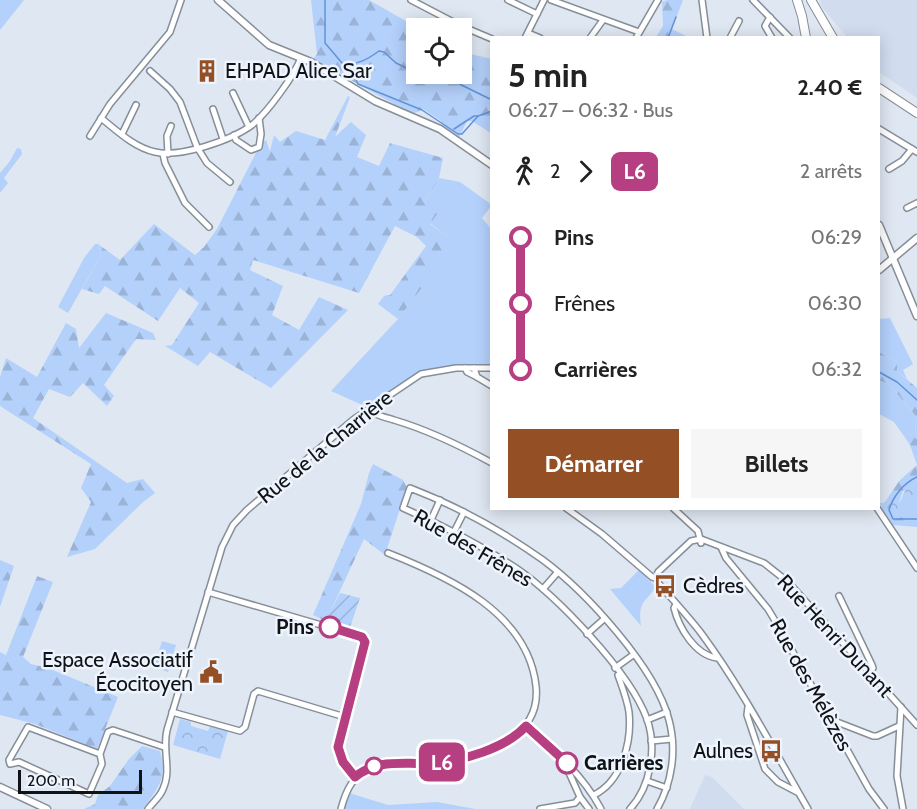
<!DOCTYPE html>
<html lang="fr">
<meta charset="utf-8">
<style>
body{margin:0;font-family:Cabin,sans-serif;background:#f6f6f6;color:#222;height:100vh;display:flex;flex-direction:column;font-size:22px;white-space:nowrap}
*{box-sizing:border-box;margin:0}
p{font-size:20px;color:#767676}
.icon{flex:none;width:33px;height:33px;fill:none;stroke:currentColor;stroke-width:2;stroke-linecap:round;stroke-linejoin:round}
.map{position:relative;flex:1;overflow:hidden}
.drawer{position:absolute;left:490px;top:36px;width:390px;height:474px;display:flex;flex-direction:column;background:#fff;border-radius:0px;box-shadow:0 3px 15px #0003}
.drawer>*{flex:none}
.badge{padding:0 12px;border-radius:9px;font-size:21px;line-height:39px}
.tools{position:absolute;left:406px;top:18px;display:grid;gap:12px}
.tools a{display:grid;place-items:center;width:66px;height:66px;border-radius:0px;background:#fff;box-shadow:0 3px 15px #0003;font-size:30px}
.scale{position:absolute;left:18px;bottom:15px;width:124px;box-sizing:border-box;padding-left:6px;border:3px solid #101316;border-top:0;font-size:16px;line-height:21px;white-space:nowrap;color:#101316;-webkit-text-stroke:4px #edf4fd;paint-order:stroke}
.map>.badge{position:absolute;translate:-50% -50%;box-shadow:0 0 0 3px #fff}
.legs{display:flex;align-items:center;gap:9px;height:66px;padding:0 18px;font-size:20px}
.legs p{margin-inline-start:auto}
.summary{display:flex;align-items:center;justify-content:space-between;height:102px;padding:0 18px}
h1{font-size:33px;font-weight:800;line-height:45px}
.primary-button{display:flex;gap:12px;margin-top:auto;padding:12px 18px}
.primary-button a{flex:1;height:69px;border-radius:0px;background:#944f25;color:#fff;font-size:24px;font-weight:800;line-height:69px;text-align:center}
.primary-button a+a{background:#f6f6f6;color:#222}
ul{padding:0 18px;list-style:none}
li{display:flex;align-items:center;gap:21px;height:66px;font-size:22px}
li i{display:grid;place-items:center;width:9px;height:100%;margin:0 8px;background:currentColor}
li i::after{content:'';width:15px;height:15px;margin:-8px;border:4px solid;border-radius:50%;background:#fff}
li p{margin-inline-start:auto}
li:first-child i{background:linear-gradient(#0000 50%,currentColor 0)}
li:last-child i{background:linear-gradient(currentColor 50%,#0000 0)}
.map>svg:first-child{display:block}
</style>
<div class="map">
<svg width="917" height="809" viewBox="0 0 917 809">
<defs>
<pattern id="forest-firs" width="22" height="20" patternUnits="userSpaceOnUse" patternTransform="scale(1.5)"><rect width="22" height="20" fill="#b4d1fb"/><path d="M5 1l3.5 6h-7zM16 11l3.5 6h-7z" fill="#9ab3d6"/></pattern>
<pattern id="park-crowns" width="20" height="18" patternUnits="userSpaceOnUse" patternTransform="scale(1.5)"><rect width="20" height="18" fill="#b4d1fb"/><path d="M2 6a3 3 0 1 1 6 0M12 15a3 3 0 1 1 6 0" fill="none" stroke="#9ab3d6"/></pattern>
<pattern id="garden-furrows" width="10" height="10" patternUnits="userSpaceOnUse" patternTransform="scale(1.5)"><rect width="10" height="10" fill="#b4d1fb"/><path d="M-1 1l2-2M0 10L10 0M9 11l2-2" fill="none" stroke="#9ab3d6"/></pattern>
</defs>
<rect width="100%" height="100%" fill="#dfe7f2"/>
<g fill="#d1ddef">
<path d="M820 0H917V98L879 72V38L847 37 822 7Z"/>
<path d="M705 775 712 777 744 809H690Z"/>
</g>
<g fill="#b4d1fb">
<path d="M0 0H24L0 30Z"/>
<path d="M17 148 21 149 22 154 4 178 8 183 0 193V173L10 161Z"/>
<path d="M439 178 460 182 492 205 482 218 492 230V368L427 371 369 408 331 391 398 319 455 243 430 223 425 202Z"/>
<path d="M95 244H98L101 255 68 313 58 307 84 258Z"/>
<path d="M890 318 913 364 903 370 907 379 897 371V362L879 352V319Z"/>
<path d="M879 380 890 385 915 415 916 440 909 433 904 436 894 422 879 414Z"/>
<path d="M639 570 656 587C644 604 638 601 641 626L610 589 621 588Z"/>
<path d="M162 641 176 645 168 672 154 667Z"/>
<path d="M346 792 388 805 437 802 475 809H341Z"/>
</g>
<g fill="url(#forest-firs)">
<path d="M311 0H369L418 28 417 74H462V52L492 59V134L472 121H467L459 138 444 129 441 121 423 109 412 114 313 59 317 54Z"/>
<path d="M667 0H683L672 29 688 37H656L663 26 662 2Z"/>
<path d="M348 96 350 97 335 137 351 122 366 135 357 157 379 166 390 143 443 158 439 178 425 202 437 214 430 224 456 243 398 319 378 304 384 296 390 295 426 246 417 237 395 226 359 293 253 260 250 270 283 286 272 315 299 330 319 297 348 310 271 388 210 352 198 366 165 346 172 345 199 303 180 288 158 321 105 286 99 294 82 289 101 255 98 244 120 260 154 224 195 255 204 247 217 229 261 143 266 140 270 151 274 135 280 142 296 131 325 140Z"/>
<path d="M106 313 153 333 156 340 136 339 104 385 114 396 107 406 83 383 70 397 49 389 33 418 127 483 143 479 155 493 143 502 95 549 67 557 91 502 81 488 91 464 0 406V377L6 358 37 377 66 323 76 329 79 348Z"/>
<path d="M879 352 897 362V371L917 388V486L903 491 897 508H917V527L893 525 881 508 899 481 917 465 910 445 904 436 909 433 916 439 915 415 890 385 879 380Z"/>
<path d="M373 464 403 480 407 487 385 555 364 539 326 621 313 615 361 504 369 473Z"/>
<path d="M0 560 14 566 0 607Z"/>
<path d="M37 576 53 582 23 657 31 664 48 668 118 697 97 749 35 724 0 715V652L6 655Z"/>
<path d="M142 746 160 751C168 779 158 787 143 809H84L95 804 98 795 110 786 129 759Z"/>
</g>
<g fill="url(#park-crowns)">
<path d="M917 479V516L907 515 892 521 879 503 900 502 908 484Z"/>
<path d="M180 719 191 722V726L208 731 210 726 228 731 220 759 173 745Z"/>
</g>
<path fill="url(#garden-furrows)" d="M340 593 360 598 349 630 325 622Z"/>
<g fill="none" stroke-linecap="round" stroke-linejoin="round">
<g stroke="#6292d8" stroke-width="1.5">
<path d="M325 0V43L342 63C357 66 368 59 379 51L384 52 396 63 417 73"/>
<path d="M668 38 676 17"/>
<path d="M350 65 358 84 422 110 458 134H462L478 116 492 111"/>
<path d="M418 74 425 76 439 74 492 100"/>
<path d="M454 129 474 116H478"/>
<path d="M879 372 897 382 917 400"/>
<path d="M917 477C904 483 893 496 889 510L893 519H917"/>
</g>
<g stroke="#868e98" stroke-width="8">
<g id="minor">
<path d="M411 0 459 25 492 39"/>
<path d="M508 0 537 14"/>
<path d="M551 0 639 32"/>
<path d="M702 0 707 38"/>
<path d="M753 0 790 38"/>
<path d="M770 17 765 26 772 38"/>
<path d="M528 33 540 38"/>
<path d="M525 38 544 0"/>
<path d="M590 38 603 20"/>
<path d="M636 38 658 0"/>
<path d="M730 38 739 21"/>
<path d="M150 71 170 89 180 102 197 147 207 163 230 182"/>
<path d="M233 93 249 127"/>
<path d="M213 109 223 139"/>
<path d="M101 118C117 131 135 148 155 152 180 158 232 140 252 125 267 113 294 76 301 58"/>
<path d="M879 129 917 152"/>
<path d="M122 134 136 105"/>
<path d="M234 135 236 140 251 150 259 147 261 134 259 118"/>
<path d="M90 136 110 104 170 32 181 0"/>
<path d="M163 154 165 163 185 203 209 227"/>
<path d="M168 154 167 136 171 126"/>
<path d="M889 169 902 161 912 149"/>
<path d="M907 208 917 203"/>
<path d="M465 368 467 372 477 377 474 368"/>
<path d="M477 377 492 386"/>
<path d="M369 408C375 416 385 417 394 420 428 430 461 446 492 463"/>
<path d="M566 508 602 534 652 577 656 578 659 584C673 600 688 616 701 633 741 687 774 750 808 809"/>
<path d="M673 508 698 531 701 543"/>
<path d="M877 508 917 568"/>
<path d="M431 520 440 500"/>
<path d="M454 532 464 512"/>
<path d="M721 547 726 558 768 609 780 629 869 789 884 809"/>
<path d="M656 578 658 572 691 541 701 539 764 563 788 582 917 725"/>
<path d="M543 589 557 573"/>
<path d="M208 592 362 637 366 645 338 747 343 762 355 777"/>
<path d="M839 596 872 665 873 668 870 672"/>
<path d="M676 604 674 608C679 628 695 655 717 658"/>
<path d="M587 634 604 619"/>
<path d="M615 668 633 655"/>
<path d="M748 707 747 715 765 769 778 782 797 792"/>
<path d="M901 707 897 776 903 809"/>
<path d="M172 712 240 731 245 727 254 694 258 691 345 717"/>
<path d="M647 720 667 712"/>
<path d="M833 724 837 722 873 736H877L899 726"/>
<path d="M526 726C555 751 583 775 601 809"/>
<path d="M651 741 672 739"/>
<path d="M100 754 102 764 89 794 19 762 10 764 9 760 28 727 100 754 108 732 113 730 164 747"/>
<path d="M566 766 580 797 589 809"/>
<path d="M647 781 667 788"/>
<path d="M594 795C622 781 632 742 629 712 627 699 622 687 618 675"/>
<path d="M148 809C153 802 160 797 163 789 172 770 162 751 167 730L222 547 233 525 247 510 354 419 421 374 456 368H492"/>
<path d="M341 809C346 790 353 775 372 767 388 760 405 764 421 763 448 763 476 756 501 744 525 732 539 714 536 686 528 613 449 577 388 553"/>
<path d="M540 809 575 803 580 797"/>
<path d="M630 809C651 786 657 748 647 719 630 672 557 596 516 568 480 545 442 525 403 508L410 488C457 506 502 531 543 560 586 592 656 668 669 720 677 750 672 783 657 809"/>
</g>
</g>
<g stroke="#868e98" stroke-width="9">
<g id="major">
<path d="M218 0 269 45 311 62 375 101 440 129 492 165"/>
<path d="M879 225 917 316"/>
<path d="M879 270 917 238"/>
<path d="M0 787 47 809"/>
</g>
</g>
<g stroke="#868e98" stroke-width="10">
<g id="highway">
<path d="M797 0 802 16 806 38"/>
<path d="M811 0 833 38"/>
<path d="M879 88 917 113"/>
</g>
</g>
<use href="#minor" stroke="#fff" stroke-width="5"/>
<use href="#major" stroke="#fff" stroke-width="6"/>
<use href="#highway" stroke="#fff" stroke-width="8"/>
</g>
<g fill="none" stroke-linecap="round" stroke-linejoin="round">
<g stroke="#fff" stroke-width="14">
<path id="line-1" d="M330 627 362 637 365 642 338 747 343 762 355 777C378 758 404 765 431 763 462 761 505 749 526 726L567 763"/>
</g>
<use href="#line-1" stroke="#b63f82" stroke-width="9"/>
</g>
<defs>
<g id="building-bare" transform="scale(1.8)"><path d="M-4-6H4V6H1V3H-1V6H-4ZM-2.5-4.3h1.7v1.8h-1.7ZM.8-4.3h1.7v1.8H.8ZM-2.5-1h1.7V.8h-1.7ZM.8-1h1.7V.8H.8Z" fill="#944f25" stroke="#edf4fd" stroke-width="2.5" paint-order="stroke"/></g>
<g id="bus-bare" transform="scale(1.8)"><path d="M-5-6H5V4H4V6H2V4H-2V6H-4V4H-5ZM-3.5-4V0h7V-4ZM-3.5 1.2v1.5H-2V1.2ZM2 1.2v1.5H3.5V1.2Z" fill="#944f25" stroke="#edf4fd" stroke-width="2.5" paint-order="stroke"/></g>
<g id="civic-bare" transform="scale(1.8)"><path d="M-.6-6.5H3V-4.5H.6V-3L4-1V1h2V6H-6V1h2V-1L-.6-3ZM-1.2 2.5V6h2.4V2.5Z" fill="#944f25" stroke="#edf4fd" stroke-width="2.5" paint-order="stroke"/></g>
</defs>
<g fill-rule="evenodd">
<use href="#building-bare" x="207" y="71"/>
<use href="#bus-bare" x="665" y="586"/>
<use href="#civic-bare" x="211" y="672"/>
<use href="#bus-bare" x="771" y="751"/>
</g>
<g fill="#fff" stroke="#b63f82" stroke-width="3">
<circle cx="330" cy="627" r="10"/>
<circle cx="567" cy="763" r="10"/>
<circle cx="374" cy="766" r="8"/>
</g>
<g text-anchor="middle" stroke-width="5" stroke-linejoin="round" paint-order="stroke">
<g font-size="21" fill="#101316" stroke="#edf4fd" text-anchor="start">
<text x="225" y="78">EHPAD Alice Sar</text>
<text x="683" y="593">Cèdres</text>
<text x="193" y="667" text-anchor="end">Espace Associatif<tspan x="193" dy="24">Écocitoyen</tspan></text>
<text x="753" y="758" text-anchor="end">Aulnes</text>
</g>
<g font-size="21" fill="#101316" stroke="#edf4fd">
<text transform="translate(325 447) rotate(-39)" y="7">Rue de la Charrière</text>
<text transform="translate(473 548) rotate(30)" y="7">Rue des Frênes</text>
<text transform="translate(835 636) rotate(47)" y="7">Rue Henri Dunant</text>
<text transform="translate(811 685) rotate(61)" y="7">Rue des Mélèzes</text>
</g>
<g font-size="21" font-weight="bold" fill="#101316" stroke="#edf4fd" text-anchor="end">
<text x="314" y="634">Pins</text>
<text x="584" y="770" text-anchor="start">Carrières</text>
</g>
</g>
</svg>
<div class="tools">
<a><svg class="icon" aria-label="locate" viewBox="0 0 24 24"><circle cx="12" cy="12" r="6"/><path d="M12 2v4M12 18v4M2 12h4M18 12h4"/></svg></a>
</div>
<div class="scale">200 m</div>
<b class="badge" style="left:442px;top:762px;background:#b63f82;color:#fff">L6</b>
<section class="drawer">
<div class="summary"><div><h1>5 min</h1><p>06:27 – 06:32 · Bus</p></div><b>2.40 €</b></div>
<div class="legs"><svg class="icon" aria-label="walk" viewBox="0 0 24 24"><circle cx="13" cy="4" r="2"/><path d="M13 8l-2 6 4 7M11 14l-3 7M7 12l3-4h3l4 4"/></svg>2<svg class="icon" aria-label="forward" viewBox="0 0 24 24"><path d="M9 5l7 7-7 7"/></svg><b class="badge" style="background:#b63f82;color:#fff">L6</b><p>2 arrêts</p></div>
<ul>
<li><i style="color:#b63f82"></i><b>Pins</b><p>06:29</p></li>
<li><i style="color:#b63f82"></i><span>Frênes</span><p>06:30</p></li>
<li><i style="color:#b63f82"></i><b>Carrières</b><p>06:32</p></li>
</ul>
<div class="primary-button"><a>Démarrer</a><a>Billets</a></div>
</section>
</div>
